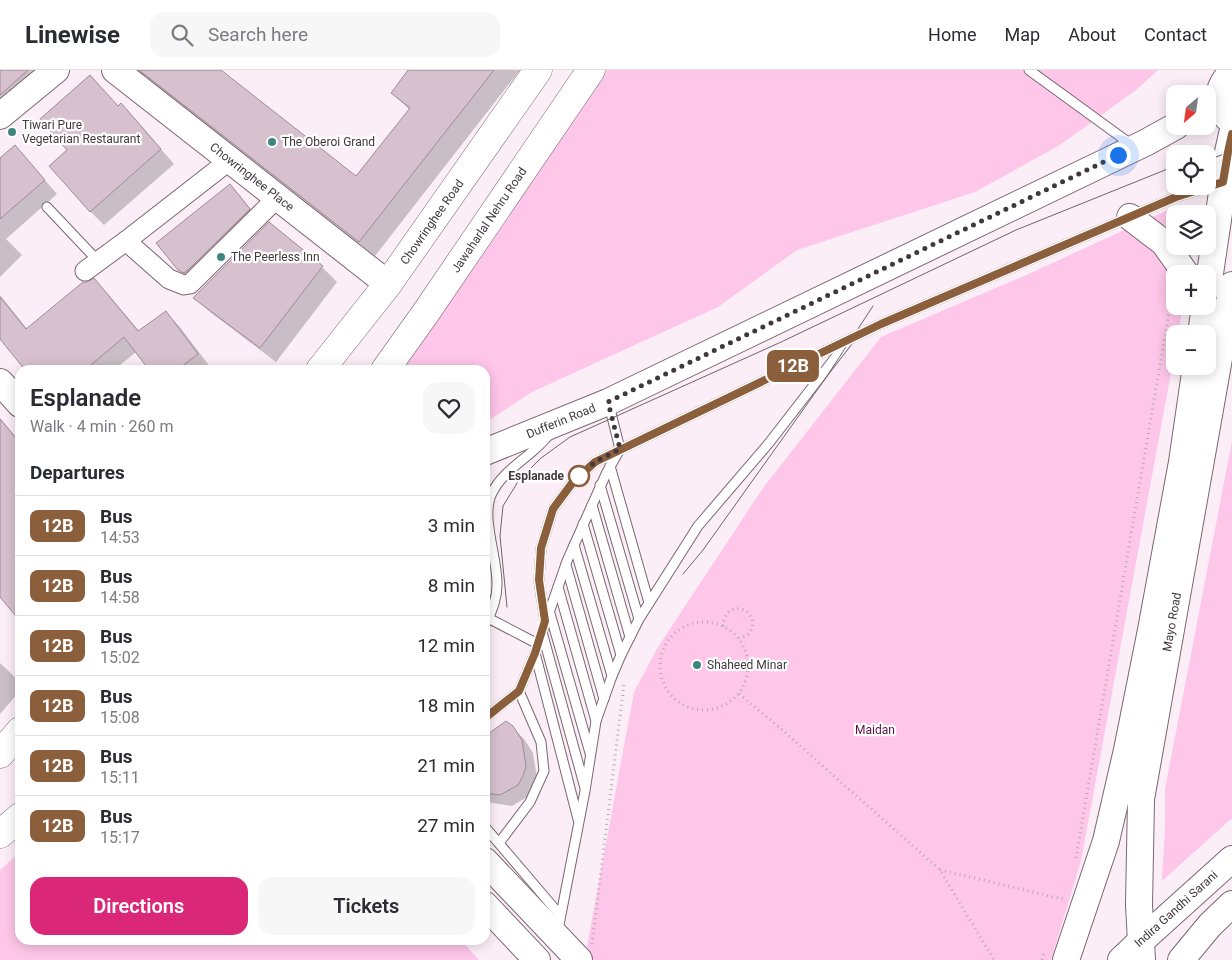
<!DOCTYPE html>
<meta charset="utf-8">
<style>
body{margin:0;font-family:Roboto,sans-serif;background:#f7f7f7;color:#2b2b33;height:100vh;display:flex;flex-direction:column;font-size:19px;white-space:nowrap}
*{box-sizing:border-box;margin:0}
p{font-size:16px;color:#7c7c81}
.icon{flex:none;width:28px;height:28px;fill:none;stroke:currentColor;stroke-width:2;stroke-linecap:round;stroke-linejoin:round}
.map{position:relative;flex:1;overflow:hidden}
.drawer{position:absolute;left:15px;top:295px;width:475px;height:580px;display:flex;flex-direction:column;background:#fff;border-radius:15px;box-shadow:0 2px 12px #0003}
.drawer>*{flex:none}
.badge{padding:0 10px;border-radius:8px;font-size:18px;line-height:32px}
.needle{width:32px;rotate:209deg}
.tools{position:absolute;left:1166px;top:15px;display:grid;gap:10px}
.tools a{display:grid;place-items:center;width:50px;height:50px;border-radius:10px;background:#fff;box-shadow:0 2px 12px #0003;font-size:25px}
.you{position:absolute;width:25px;height:25px;margin:-12px;border:4px solid #fff;border-radius:50%;background:#1a73e8;box-shadow:0 0 0 8px #1a73e833}
.map>.badge{position:absolute;translate:-50% -50%;box-shadow:0 0 0 2px #fff}
h2{padding:0 15px;font-size:19px;line-height:45px}
.round{display:grid;place-items:center;flex:none;width:52px;height:52px;border-radius:15px;background:#f7f7f7}
.head{display:flex;align-items:center;justify-content:space-between;height:85px;padding:0 15px}
h1{font-size:24px;font-weight:600;line-height:38px}
.cta{display:flex;gap:10px;margin-top:auto;padding:10px 15px}
.cta a{flex:1;height:58px;border-radius:15px;background:#db2777;color:#fff;font-size:20px;font-weight:600;line-height:58px;text-align:center}
.cta a+a{background:#f7f7f7;color:#2b2b33}
ul{padding:0;list-style:none}
li{display:flex;align-items:center;gap:15px;height:60px;padding:0 15px;border-top:1px solid #e1e1e2}
li div{flex:1}
li b{display:block;font-size:19px}
li em{font-style:normal}
li .badge{min-width:55px;font-weight:700;text-align:center}
header{display:flex;align-items:center;gap:30px;box-sizing:border-box;height:70px;padding:0 25px;background:#fff;border-bottom:1px solid #e1e1e2}
header strong{font-size:24px}
nav{display:flex;gap:28px;margin-inline-start:auto;font-size:18px}
.search{width:350px;height:45px;background:#f7f7f7;display:flex;align-items:center;gap:12px;box-sizing:border-box;padding:0 18px;border-radius:15px;color:#7c7c81;font-size:19px}
.map>svg:first-child{display:block}
</style>
<header>
<strong>Linewise</strong>
<div class="search"><svg class="icon" aria-label="search" viewBox="0 0 24 24"><circle cx="10" cy="10" r="6"/><path d="M15 15l6 6"/></svg>Search here</div>
<nav><a>Home</a><a>Map</a><a>About</a><a>Contact</a></nav>
</header>
<div class="map">
<svg width="1232" height="890" viewBox="0 0 1232 890">
<rect width="100%" height="100%" fill="#fceef7"/>
<g fill="#fec6e9">
<path d="M606 0H1158L1136 20 1060 75 975 122 797 180 718 237 532 322 485 353V300H381Z"/>
<path d="M1172 138 1180 144H1175V176H1191V196L1175 204V236H1183L1178 264H1175V281L1081 791 1051 890H594L586 882 634 622 658 577 763 418 881 267 1031 203Z"/>
<path d="M1232 371V748L1162 811 1165 757V719Z"/>
<path d="M20 782V870H461L479 890H0V800Z"/>
</g>
<g fill="#0003">
<path d="M0 0H57L0 50Z"/>
<path d="M136 0H219L356 108 410 40 392 23 410 0H520L375 186Z"/>
<path d="M90 6 118 37 135 49 174 94 104 155 90 141 69 80Z"/>
<path d="M0 90 28 91 57 124 6 169 22 185 0 207Z"/>
<path d="M230 115 241 127 260 151 191 211 179 200Z"/>
<path d="M322 197 337 212 276 292 210 242 195 228Z"/>
<path d="M94 210 108 224 140 262 166 243 179 256 211 298 209 300H150L136 282 114 300H26L0 267V225L28 260 87 213Z"/>
<path d="M0 348 20 372V549L0 525Z"/>
<path d="M0 593 20 612V621L0 644Z"/>
<path d="M512 657 524 669 533 683 537 708 529 726 512 736 487 732 485 731V668Z"/>
</g>
<g fill="#d8c1cf" stroke="#a08a98">
<path d="M0 0H28L0 25Z"/>
<path d="M139 0H221L356 106 410 38 391 23 408 0H494L359 172Z"/>
<path d="M90 5 118 36 121 33 161 79 90 142 49 96 67 80 40 49Z"/>
<path d="M15 75 45 110 0 149V88Z"/>
<path d="M230 114 250 139 191 197 184 203 178 200 156 173Z"/>
<path d="M269 152 323 196 260 278 193 228Z"/>
<path d="M94 208 138 261 166 241 198 284 177 300H149L124 267 85 300H25L0 269V227L26 259 83 212H87Z"/>
<path d="M0 349 20 373V551L0 527Z"/>
<path d="M506 651 513 656 522 670 526 696 523 706 518 715 500 725 485 723V666Z"/>
</g>
<g fill="none" stroke-linecap="round" stroke-linejoin="round">
<g stroke="#7a6672" stroke-width="11">
<g id="lane">
<path d="M1029 0 1132 75"/>
<path d="M47 137 98 191"/>
<path d="M610 396 649 533"/>
<path d="M600 415 639 549"/>
<path d="M592 435 630 567"/>
<path d="M583 454 621 585"/>
<path d="M574 475 612 606"/>
<path d="M566 495 604 629"/>
<path d="M558 517 596 651"/>
<path d="M549 540 590 683"/>
<path d="M488 548 538 574"/>
<path d="M545 551 539 511 541 478 553 439 573 412 595 392 881 254 1176 127 1220 113"/>
<path d="M485 555C492 542 497 529 497 515 498 488 480 447 492 423 501 404 520 393 535 379 540 375 544 370 549 365"/>
<path d="M542 562 585 718"/>
<path d="M535 583 578 749"/>
<path d="M485 648 519 621 535 583 567 491 606 404 620 379 609 335"/>
<path d="M485 757 560 845"/>
<path d="M499 773 530 732 544 701 541 672 519 621"/>
<path d="M558 860 585 721 596 651 612 606 621 585 639 549 698 456 769 373 848 271"/>
</g>
</g>
<g stroke="#7a6672" stroke-width="21">
<g id="street">
<path d="M230 90 126 171 169 209 184 215 190 214 278 127"/>
<path d="M85 201 126 171"/>
</g>
</g>
<g stroke="#7a6672" stroke-width="28">
<g id="secondary">
<path d="M115 0 388 214"/>
<path d="M1232 2C1216 17 1214 37 1232 52"/>
<path d="M0 46 56 0"/>
<path d="M1130 147 1164 173 1186 204"/>
<path d="M1208 217 1228 82 1232 64"/>
<path d="M1201 264 1205 236"/>
<path d="M0 312 20 334"/>
<path d="M485 382 608 332 1145 73 1176 56"/>
<path d="M485 791 579 890"/>
<path d="M485 835 537 890"/>
<path d="M1066 890 1106 771 1127 680 1151 560 1182 392 1196 296"/>
<path d="M1121 890 1141 871 1232 789"/>
<path d="M1142 890 1139 835 1141 729 1232 215"/>
<path d="M1181 890 1210 855 1232 834"/>
</g>
</g>
<g stroke="#7a6672" stroke-width="29">
<g id="primary">
<path d="M320 300 388 214 538 0"/>
<path d="M385 300 427 241 591 0"/>
<path d="M0 684 20 661"/>
<path d="M0 764 20 747"/>
</g>
</g>
<g stroke="#b6aab1" stroke-width="3" stroke-dasharray="1 4" stroke-linecap="butt">
<circle cx="704" cy="596" r="44"/>
<path d="M723 556C725 526 761 540 751 560 749 565 744 567 739 568"/>
<path d="M739 624 780 658 940 800 994 890"/>
<path d="M1076 788 1170 236 1172 219"/>
<path d="M940 800 1063 829"/>
<path d="M592 874 624 614"/>
<path d="M1042 890 1045 881"/>
</g>
<use href="#lane" stroke="#fff" stroke-width="9"/>
<use href="#street" stroke="#fff" stroke-width="19"/>
<use href="#secondary" stroke="#fff" stroke-width="26"/>
<use href="#primary" stroke="#fff" stroke-width="28"/>
<g stroke="#6f646a" stroke-width="1">
<path d="M1208 90 1232 81"/>
<path d="M683 504 703 480 825 309 873 236"/>
<path d="M507 537 500 466 503 436 519 410 541 388 570 367 779 273 1016 160 1175 96"/>
</g>
</g>
<g fill="none" stroke-linecap="round" stroke-linejoin="round">
<g stroke="#fff" stroke-width="11">
<path id="line" d="M485 648 519 621 535 583 545 551 539 510 541 478 553 439 573 412 595 392 881 254 1176 127 1223 112 1228 82 1232 64"/>
</g>
<use href="#line" stroke="#8b5e3c" stroke-width="8"/>
<path stroke="#41383d" stroke-width="5" stroke-dasharray="0 9" d="M579 406 595 392 620 379 608 332 1118 85"/>
</g>
<g fill="#3d8581" stroke="#fff" stroke-width="2">
<circle cx="12" cy="62" r="5"/>
<circle cx="272" cy="72" r="5"/>
<circle cx="221" cy="187" r="5"/>
<circle cx="697" cy="595" r="5"/>
</g>
<circle fill="#fff" stroke="#8b5e3c" stroke-width="2.5" cx="579" cy="406" r="10"/>
<g text-anchor="middle" stroke-width="4.5" stroke-linejoin="round" paint-order="stroke">
<g font-size="12" fill="#41383d" stroke="#fff" text-anchor="start">
<text x="22" y="59">Tiwari Pure<tspan x="22" dy="14">Vegetarian Restaurant</tspan></text>
<text x="282" y="76">The Oberoi Grand</text>
<text x="231" y="191">The Peerless Inn</text>
<text x="707" y="599">Shaheed Minar</text>
</g>
<g font-size="12" fill="#41383d" stroke="#fff">
<text transform="translate(252 107) rotate(38)" y="4">Chowringhee Place</text>
<text transform="translate(489 150) rotate(-56)" y="4">Jawaharlal Nehru Road</text>
<text transform="translate(432 152) rotate(-55)" y="4">Chowringhee Road</text>
<text transform="translate(561 351) rotate(-22)" y="4">Dufferin Road</text>
<text transform="translate(1172 552) rotate(-80)" y="4">Mayo Road</text>
<text transform="translate(1176 839) rotate(-42)" y="4">Indira Gandhi Sarani</text>
</g>
<g font-size="12" font-weight="bold" fill="#41383d" stroke="#fff" text-anchor="end">
<text x="564" y="410">Esplanade</text>
</g>
<g font-size="12" fill="#571345" stroke="#fff">
<text x="875" y="664">Maidan</text>
</g>
</g>
</svg>
<div class="tools">
<a><svg class="needle" viewBox="-14 -14 28 28"><path d="M0-13l5 13h-10z" fill="#e53935"/><path d="M0 13l5-13h-10z" fill="#7c7c81"/></svg></a>
<a><svg class="icon" aria-label="locate" viewBox="0 0 24 24"><circle cx="12" cy="12" r="6"/><path d="M12 2v4M12 18v4M2 12h4M18 12h4"/></svg></a>
<a><svg class="icon" aria-label="layers" viewBox="0 0 24 24"><path d="M12 4l9 5-9 5-9-5zM3 14l9 5 9-5"/></svg></a>
<a>+</a>
<a>−</a>
</div>
<div class="you" style="left:1118px;top:85px"></div>
<b class="badge" style="left:793px;top:296px;background:#8b5e3c;color:#fff">12B</b>
<section class="drawer">
<div class="head"><div><h1>Esplanade</h1><p>Walk · 4 min · 260 m</p></div><a class="round"><svg class="icon" aria-label="heart" viewBox="0 0 24 24"><path d="M12 20l-8-8c-3-5 5-10 8-4 3-6 11-1 8 4z"/></svg></a></div>
<h2>Departures</h2>
<ul>
<li><span class="badge" style="background:#8b5e3c;color:#fff">12B</span><div><b>Bus</b><p>14:53</p></div><em>3 min</em></li>
<li><span class="badge" style="background:#8b5e3c;color:#fff">12B</span><div><b>Bus</b><p>14:58</p></div><em>8 min</em></li>
<li><span class="badge" style="background:#8b5e3c;color:#fff">12B</span><div><b>Bus</b><p>15:02</p></div><em>12 min</em></li>
<li><span class="badge" style="background:#8b5e3c;color:#fff">12B</span><div><b>Bus</b><p>15:08</p></div><em>18 min</em></li>
<li><span class="badge" style="background:#8b5e3c;color:#fff">12B</span><div><b>Bus</b><p>15:11</p></div><em>21 min</em></li>
<li><span class="badge" style="background:#8b5e3c;color:#fff">12B</span><div><b>Bus</b><p>15:17</p></div><em>27 min</em></li>
</ul>
<div class="cta"><a>Directions</a><a>Tickets</a></div>
</section>
</div>
